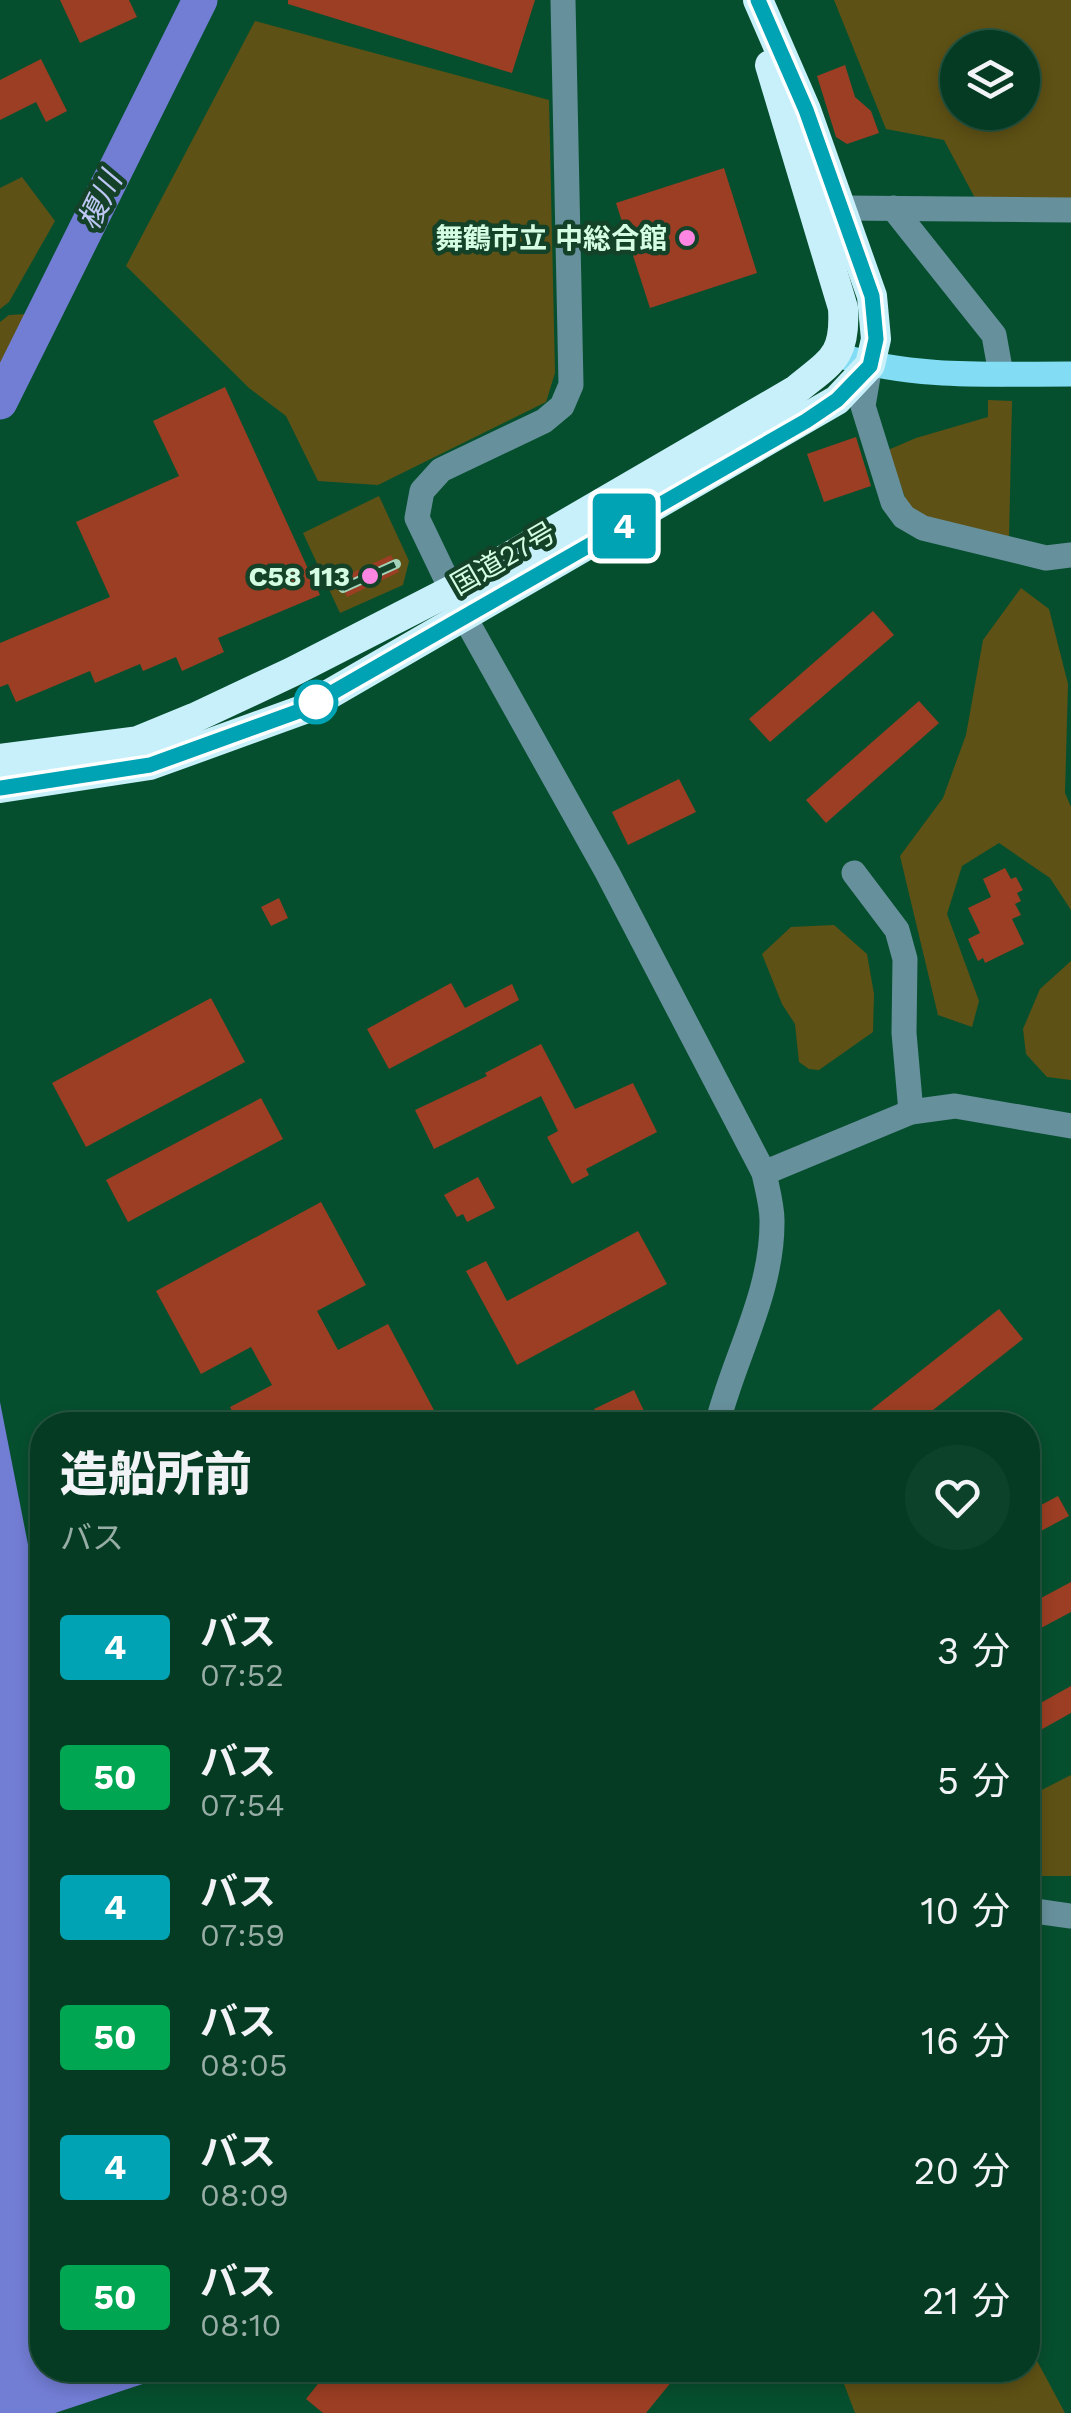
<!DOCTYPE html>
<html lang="ja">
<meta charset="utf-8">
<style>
body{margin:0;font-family:"Work Sans","Noto Sans JP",sans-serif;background:#0d422a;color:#f1f3f6;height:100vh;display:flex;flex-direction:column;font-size:38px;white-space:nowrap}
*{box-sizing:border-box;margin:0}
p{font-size:32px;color:#97ada5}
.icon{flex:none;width:55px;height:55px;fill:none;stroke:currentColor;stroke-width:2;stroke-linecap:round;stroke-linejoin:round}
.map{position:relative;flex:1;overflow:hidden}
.details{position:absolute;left:30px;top:1412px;width:1010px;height:970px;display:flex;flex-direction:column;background:#043b22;border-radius:40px;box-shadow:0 5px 15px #0003,0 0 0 2px #255540}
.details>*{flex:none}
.badge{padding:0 20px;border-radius:8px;font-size:35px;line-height:65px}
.buttons{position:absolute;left:940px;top:30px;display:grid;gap:20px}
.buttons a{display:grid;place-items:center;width:100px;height:100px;border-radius:50%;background:#043b22;box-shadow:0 5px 15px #0003,0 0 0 2px #255540;font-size:50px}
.map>.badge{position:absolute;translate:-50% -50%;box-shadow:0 0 0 5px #fff}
.round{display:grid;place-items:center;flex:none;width:105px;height:105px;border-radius:52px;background:#0d422a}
.summary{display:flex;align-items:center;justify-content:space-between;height:170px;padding:0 30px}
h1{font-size:48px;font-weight:800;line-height:75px}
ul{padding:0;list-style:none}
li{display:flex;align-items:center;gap:30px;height:130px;padding:0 30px}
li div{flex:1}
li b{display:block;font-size:38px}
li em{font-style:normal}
li .badge{min-width:110px;font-weight:700;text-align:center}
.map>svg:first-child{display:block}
</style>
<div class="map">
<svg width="1071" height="2413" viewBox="0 0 1071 2413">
<rect width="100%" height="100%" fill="#064f2e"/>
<g fill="#5e5115" fill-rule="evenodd">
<path d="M834 0H1071V200L975 198 944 140 886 129ZM958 48H1022V112H958Z"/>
<path d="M255 21 549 100 555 373 546 402 378 485 318 481 286 416 249 388 126 266Z"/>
<path d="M22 177 55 221 9 302 0 309V188Z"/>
<path d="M27 314 4 366 0 374V322L9 315Z"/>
<path d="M988 400 1012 401 1009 539 911 514 888 450 916 438 988 417Z"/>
<path d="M379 496 409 561 403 585 340 613 303 533Z"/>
<path d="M1021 588 1049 609 1068 684 1065 793 1071 807V910L1050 878 999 843 962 866 947 914 979 1001 972 1027 938 1015 900 856 943 798 966 735 983 640Z"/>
<path d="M834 925 867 954 874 994 873 1032 819 1070 809 1069 799 1062 795 1024 782 1004 762 954 791 927Z"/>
<path d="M1071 961V1080L1047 1077 1026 1054 1023 1029 1040 989Z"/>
<path d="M1071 1775V1876H1042L1028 1867V1797Z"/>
<path d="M1028 2344 1065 2413H855L844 2384 870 2370H1028Z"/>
</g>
<path fill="#727dd4" d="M0 1402 42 1616V2370H185L55 2413H0Z"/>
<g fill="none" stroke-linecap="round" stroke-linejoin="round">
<path stroke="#727dd4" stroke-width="35" d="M0 402 200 0"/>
</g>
<g fill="#9b3e23">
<path d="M60 0H129L137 17 80 43Z"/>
<path d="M288 0H535L512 73 288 4Z"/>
<path d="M41 59 67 111 46 122 36 102 0 120V80Z"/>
<path d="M845 65 855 97 871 111 879 133 847 144 836 137 817 76Z"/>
<path d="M724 168 757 273 650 308 616 203Z"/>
<path d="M225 387 320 595 218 638 224 652 182 671 176 657 143 671 140 664 95 683 90 671 16 702 8 684 0 687V643L110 597 76 522 179 476 153 421Z"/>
<path d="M856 437 871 486 824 502 807 454Z"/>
<path d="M391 555 399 572 347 597 339 579Z"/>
<path d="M873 611 894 635 770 742 749 719Z"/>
<path d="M919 701 939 723 826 823 806 800Z"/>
<path d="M679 779 696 812 628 845 612 812Z"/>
<path d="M1005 868 1011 879 1016 877 1023 890 1017 893 1021 901 1015 904 1021 915 1012 919 1024 944 985 963 983 958 978 961 968 939 980 933 968 908 991 897 983 879Z"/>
<path d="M279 898 288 918 271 926 261 907Z"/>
<path d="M451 983 465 1008 512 984 519 1000 389 1069 367 1029Z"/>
<path d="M211 998 245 1062 86 1147 52 1083Z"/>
<path d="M541 1044 575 1109 633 1083 657 1132 586 1169 589 1175 572 1184 547 1137 558 1131 541 1096 434 1149 415 1110 487 1076 485 1073Z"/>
<path d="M261 1098 283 1139 128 1222 106 1180Z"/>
<path d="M478 1177 495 1208 467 1222 463 1214 457 1217 444 1195Z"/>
<path d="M321 1202 366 1285 317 1311 338 1350 388 1324 435 1412 411 1425H239L230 1407 272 1385 251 1347 201 1374 156 1291Z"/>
<path d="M638 1231 667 1284 517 1365 466 1271 486 1261 507 1301Z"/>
<path d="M999 1309 1023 1339 914 1425H852Z"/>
<path d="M634 1390 644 1411 617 1425H601L594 1409Z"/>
<path d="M1058 1496 1069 1516 1028 1538V1512Z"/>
<path d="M1071 1582V1612L1028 1635V1605Z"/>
<path d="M1071 1686V1713L1028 1737V1710Z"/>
<path d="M329 2370H681L646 2413H323L306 2399Z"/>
</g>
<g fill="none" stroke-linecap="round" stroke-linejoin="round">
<g stroke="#66909c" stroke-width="25">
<path d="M563 0 571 385 562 406 544 421 441 470 422 491 417 518 465 618 607 872 764 1173C767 1188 772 1205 772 1220 773 1292 734 1357 717 1425"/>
<path d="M842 208 1071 210"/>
<path d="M893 208 994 335 1001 374"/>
<path d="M870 365 863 406 893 502 904 517 923 528 1046 558 1071 555"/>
<path d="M854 873 897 930 905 959 904 1033 911 1112"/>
<path d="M764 1173 911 1112 955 1106 1071 1126"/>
<path d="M1028 1910 1071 1916"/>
</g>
<path stroke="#82ddf4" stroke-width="25" d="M838 355C913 379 993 374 1071 374"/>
<g stroke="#c8f0fb" stroke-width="30">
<path d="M0 759 138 741 194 718 292 672 454 589 796 390C831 361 846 357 843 308L770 65"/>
<path d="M0 788 150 765 302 710 837 400 870 365 876 339 872 296 806 110 758 0"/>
</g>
<g stroke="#a3d3b8" stroke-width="10">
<path id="rail" d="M343 588 396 564"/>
</g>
<use href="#rail" stroke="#144229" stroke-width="6" stroke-dasharray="19" stroke-linecap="butt"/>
</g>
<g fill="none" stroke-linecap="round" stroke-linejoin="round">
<g stroke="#fff" stroke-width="22">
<path id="line" d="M0 788 150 765 302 710 806 421 837 400 870 366 876 339 872 296 806 110 758 0"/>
</g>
<use href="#line" stroke="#00a3b4" stroke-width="15"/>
</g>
<g fill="#fd86e2" stroke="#144229" stroke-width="4">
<circle cx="687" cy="238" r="10"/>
<circle cx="370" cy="576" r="10"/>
</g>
<circle fill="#fff" stroke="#00a3b4" stroke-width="5" cx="316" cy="702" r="20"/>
<g text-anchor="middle" stroke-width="9" stroke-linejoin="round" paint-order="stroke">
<g font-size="28" font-weight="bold" fill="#d5fde3" stroke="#144229" text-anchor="end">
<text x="667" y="248">舞鶴市立 中総合館</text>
<text x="350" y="586">C58 113</text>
</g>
<g font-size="28" fill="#d5fde3" stroke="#144229">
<text transform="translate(503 558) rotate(-30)" y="10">国道27号</text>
</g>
<g font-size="30" font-style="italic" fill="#bec6f4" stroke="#144229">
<text transform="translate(100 201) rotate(-64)" y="10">榎川</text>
</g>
</g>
</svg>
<div class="buttons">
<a><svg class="icon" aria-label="layers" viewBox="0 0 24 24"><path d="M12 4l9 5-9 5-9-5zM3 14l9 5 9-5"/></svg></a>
</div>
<b class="badge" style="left:624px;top:526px;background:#00a3b4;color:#fff">4</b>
<section class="details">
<div class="summary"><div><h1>造船所前</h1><p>バス</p></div><a class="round"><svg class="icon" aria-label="heart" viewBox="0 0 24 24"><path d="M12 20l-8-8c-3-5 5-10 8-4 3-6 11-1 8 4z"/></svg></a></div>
<ul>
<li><span class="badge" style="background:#00a3b4;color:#fff">4</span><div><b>バス</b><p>07:52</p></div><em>3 分</em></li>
<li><span class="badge" style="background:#00a651;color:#fff">50</span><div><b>バス</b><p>07:54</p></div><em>5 分</em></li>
<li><span class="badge" style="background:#00a3b4;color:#fff">4</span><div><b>バス</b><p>07:59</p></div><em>10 分</em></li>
<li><span class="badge" style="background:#00a651;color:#fff">50</span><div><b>バス</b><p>08:05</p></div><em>16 分</em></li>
<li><span class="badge" style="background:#00a3b4;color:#fff">4</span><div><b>バス</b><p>08:09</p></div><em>20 分</em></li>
<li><span class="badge" style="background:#00a651;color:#fff">50</span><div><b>バス</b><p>08:10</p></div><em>21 分</em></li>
</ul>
</section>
</div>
